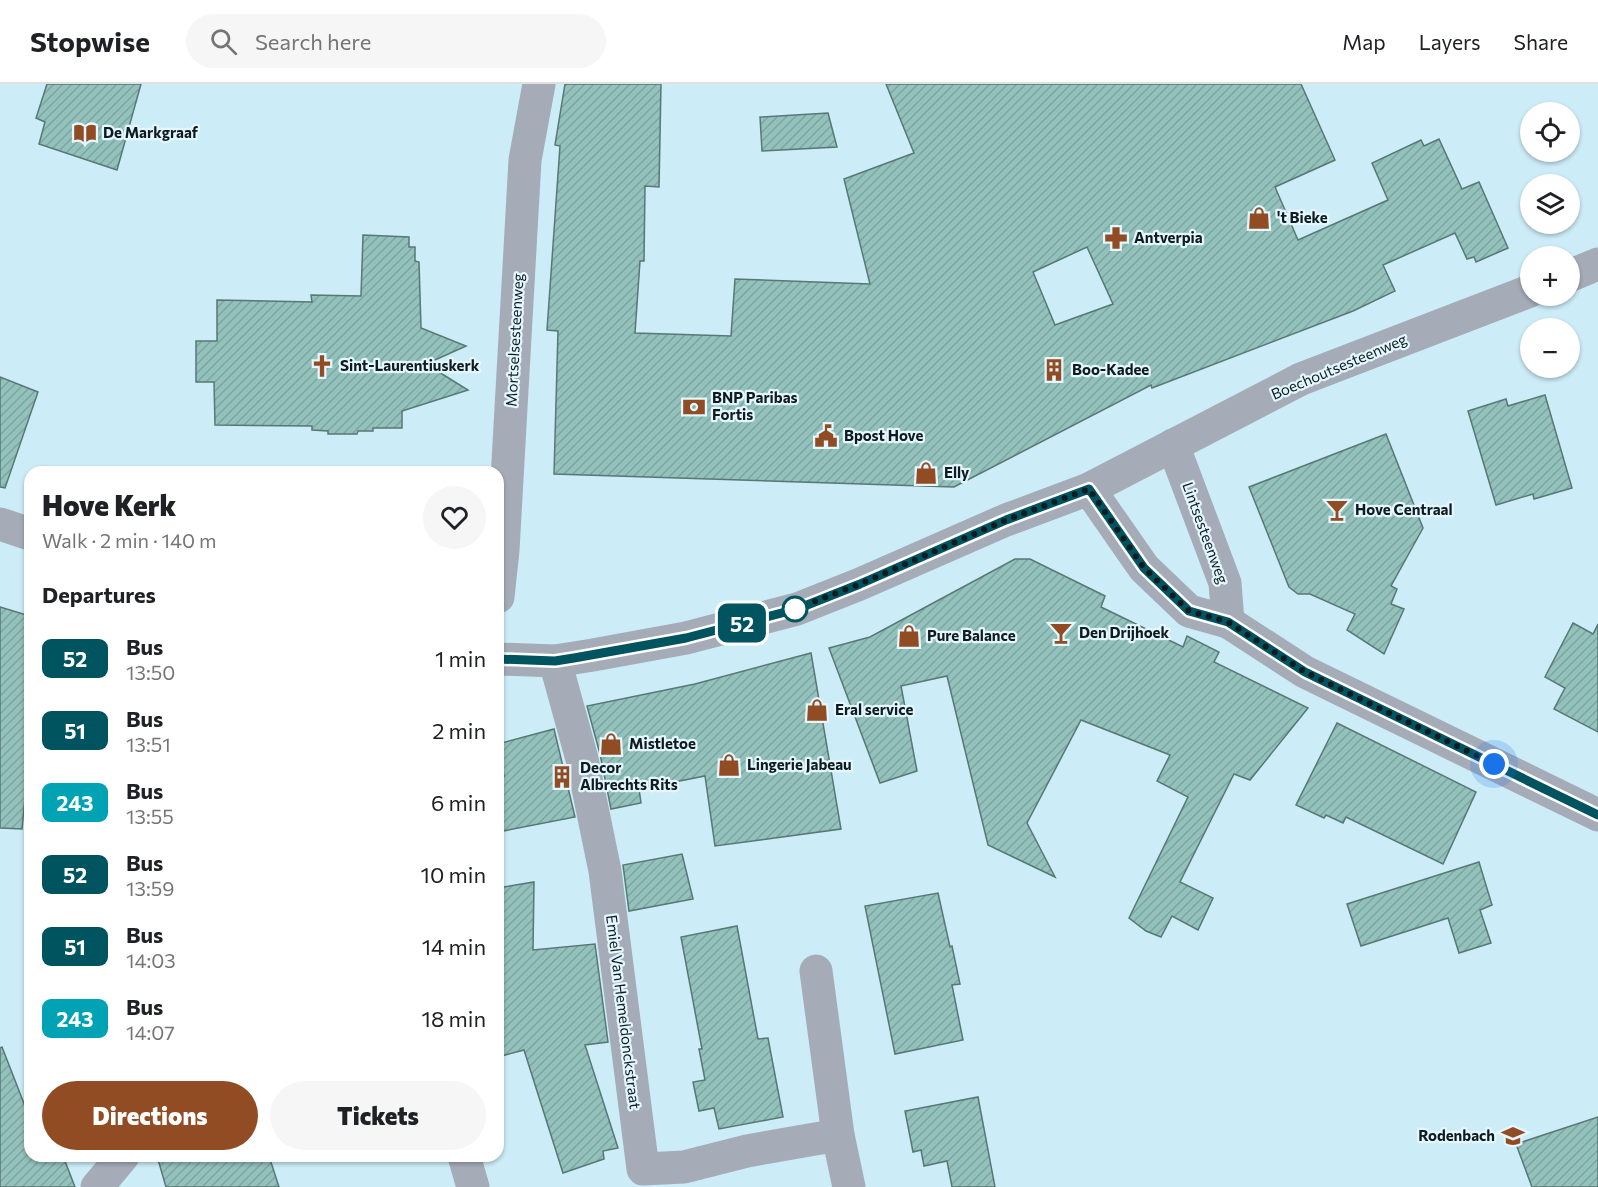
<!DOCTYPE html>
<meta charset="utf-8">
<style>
body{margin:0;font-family:Commissioner,sans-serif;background:#f6f6f6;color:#202124;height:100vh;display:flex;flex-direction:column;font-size:22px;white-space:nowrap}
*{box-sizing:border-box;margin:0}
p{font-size:20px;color:#757577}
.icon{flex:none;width:33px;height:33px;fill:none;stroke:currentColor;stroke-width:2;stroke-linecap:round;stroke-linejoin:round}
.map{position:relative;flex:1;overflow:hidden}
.panel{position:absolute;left:24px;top:382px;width:480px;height:696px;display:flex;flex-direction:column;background:#fff;border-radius:18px;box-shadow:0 2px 4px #0004}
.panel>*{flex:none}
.badge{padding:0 12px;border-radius:9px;font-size:21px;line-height:39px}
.fabs{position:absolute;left:1520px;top:18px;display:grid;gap:12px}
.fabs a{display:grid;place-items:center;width:60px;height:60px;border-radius:50%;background:#fff;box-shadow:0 2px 4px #0004;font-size:30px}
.you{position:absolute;width:30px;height:30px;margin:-15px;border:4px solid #fff;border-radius:50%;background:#1a73e8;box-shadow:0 0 0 9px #1a73e833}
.map>.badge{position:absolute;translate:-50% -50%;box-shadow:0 0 0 3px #fff}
h2{padding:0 18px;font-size:22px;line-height:54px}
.round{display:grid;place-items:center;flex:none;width:63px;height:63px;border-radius:32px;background:#f6f6f6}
.summary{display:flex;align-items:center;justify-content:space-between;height:102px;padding:0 18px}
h1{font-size:28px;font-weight:800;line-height:45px}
.action{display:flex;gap:12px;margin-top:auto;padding:12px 18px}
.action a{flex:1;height:69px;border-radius:36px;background:#924c23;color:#fff;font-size:24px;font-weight:800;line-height:69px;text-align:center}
.action a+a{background:#f6f6f6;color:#202124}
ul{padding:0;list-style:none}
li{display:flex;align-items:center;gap:18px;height:72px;padding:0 18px}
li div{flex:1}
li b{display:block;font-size:22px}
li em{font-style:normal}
li .badge{min-width:66px;font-weight:700;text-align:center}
header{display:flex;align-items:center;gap:36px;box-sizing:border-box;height:84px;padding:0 30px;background:#fff;border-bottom:2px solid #e0e0e0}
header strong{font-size:28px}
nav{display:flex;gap:33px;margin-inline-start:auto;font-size:21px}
.search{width:420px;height:54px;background:#f6f6f6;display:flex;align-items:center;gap:15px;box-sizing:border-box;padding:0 21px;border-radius:33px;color:#757577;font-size:22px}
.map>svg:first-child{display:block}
</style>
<header>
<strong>Stopwise</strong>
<div class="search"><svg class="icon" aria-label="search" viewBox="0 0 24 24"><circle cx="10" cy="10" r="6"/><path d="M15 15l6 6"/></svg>Search here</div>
<nav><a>Map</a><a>Layers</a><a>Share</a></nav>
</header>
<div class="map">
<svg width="1598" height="1103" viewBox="0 0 1598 1103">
<defs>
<pattern id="building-hatch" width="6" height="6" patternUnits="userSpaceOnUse" patternTransform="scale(1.5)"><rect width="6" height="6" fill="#93c1bb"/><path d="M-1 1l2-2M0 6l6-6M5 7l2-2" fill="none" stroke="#7ea5a0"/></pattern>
</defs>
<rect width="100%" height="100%" fill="#ccecf8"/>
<g fill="url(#building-hatch)" stroke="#577873" stroke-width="1.5" fill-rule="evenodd">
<path d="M47 0H141L117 86 39 60 45 38 36 34Z"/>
<path d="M565 0H661L659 103 645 102 644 177H640L635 249 731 252 735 195 870 200 844 95 914 69 886 0H1301L1335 76 1275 103 1298 156 1388 116 1372 79 1421 56 1424 62 1439 55 1462 105 1479 98 1508 164 1476 178 1474 173 1467 175 1455 149 1383 181 1395 207 1353 227 1152 304 1151 301 954 403 554 390 558 247 547 246 560 62 555 61ZM1087 163 1113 220 1055 241 1033 188Z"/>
<path d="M828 29 837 63 762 67 760 33Z"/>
<path d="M363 151 409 153V163H415V177L419 178 421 244 466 262 426 280 468 306 402 327V344H373V347H358L357 350H328V347L312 346V342L215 341 214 298H196V257H217V216L312 218 311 211 361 212Z"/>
<path d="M0 293 38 308 5 404 0 403Z"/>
<path d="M1545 311 1572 404 1534 415 1533 410 1496 421 1468 327 1506 315 1508 322Z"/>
<path d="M1386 350 1423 444 1391 502 1397 505 1391 520 1404 525 1384 570 1347 546 1355 530 1310 510H1298L1289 503 1249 403Z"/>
<path d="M1015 475H1030L1105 512 1101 523 1183 563 1187 552 1219 568 1214 578 1308 624 1250 696 1234 690 1180 798 1213 814 1198 846 1172 832 1161 853 1146 847 1129 834 1188 713 1157 697 1170 671 1081 636 1027 739 1055 793 988 761 947 592 901 602 917 687 880 699 829 564 870 553Z"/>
<path d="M0 523 30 532V661L22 745 0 744Z"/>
<path d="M1573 539 1593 550 1598 540V648L1554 625 1565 604 1545 593Z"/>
<path d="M811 569 841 745 715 762 705 692 639 705 641 719 611 725 600 670 587 622 695 600Z"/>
<path d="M1337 639 1476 708 1443 780 1346 733 1343 739 1326 731 1324 734 1296 721Z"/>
<path d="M554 645 575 733 498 748V694L504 692 498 660Z"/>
<path d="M682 770 693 815 629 827 623 781Z"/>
<path d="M1479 778 1492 821 1480 826 1491 859 1459 869 1448 834 1361 862 1347 820Z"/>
<path d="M534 798 533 866 595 860 608 958 585 961 618 1064 603 1067 604 1075 563 1089 524 966 498 973V804Z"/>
<path d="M938 809 950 863 952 862 960 900 952 901 963 956 895 970 865 822Z"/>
<path d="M737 842 758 955 768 954 783 1033 719 1045 714 1024 699 1027 693 998 705 996 699 965H702L681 853Z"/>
<path d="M2 963 30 1035V1072H63L75 1103H0V964Z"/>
<path d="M978 1013 995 1103H952L947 1077 924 1082 921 1066 913 1068 905 1027Z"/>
<path d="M1598 1033V1103H1532L1516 1060Z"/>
<path d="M157 1072H269L279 1103H166Z"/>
</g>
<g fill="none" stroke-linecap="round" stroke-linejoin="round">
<g stroke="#a5acb7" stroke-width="33">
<path d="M1569 192 1598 180"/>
<path d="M1173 361 1225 499 1228 538"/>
<path d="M1089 405 1144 484 1189 527 1228 538 1305 588 1598 731"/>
<path d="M0 440 30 450"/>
<path d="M498 513 503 466 525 76 539 0"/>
<path d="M498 575 555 577 593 571 686 554 797 525 860 500 1006 436 1089 405 1301 295 1530 207"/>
<path d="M555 577 582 675 605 787 643 1085 684 1083 747 1067 838 1051"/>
<path d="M816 887 838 1051 849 1103"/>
<path d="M464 1072 473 1103"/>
<path d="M97 1103 123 1072"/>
</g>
</g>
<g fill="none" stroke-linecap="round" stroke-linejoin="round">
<g stroke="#fff" stroke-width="14">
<path id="line" d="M498 575 555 577 574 574 686 554 797 525 860 500 1006 436 1089 405 1144 484 1189 527 1228 538 1305 588 1598 731"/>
</g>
<use href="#line" stroke="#005460" stroke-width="9"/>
<path stroke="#0f1b1f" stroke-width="6" stroke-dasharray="0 10.8" d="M795 525 860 500 1006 436 1089 405 1144 484 1189 527 1228 538 1305 588 1494 680"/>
</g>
<defs>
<g id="library-bare" transform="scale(1.8)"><path d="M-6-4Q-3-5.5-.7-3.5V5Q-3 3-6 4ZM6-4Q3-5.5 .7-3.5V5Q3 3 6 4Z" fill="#924c23" stroke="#e4f7fe" stroke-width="2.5" paint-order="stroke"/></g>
<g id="shop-bare" transform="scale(1.8)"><path d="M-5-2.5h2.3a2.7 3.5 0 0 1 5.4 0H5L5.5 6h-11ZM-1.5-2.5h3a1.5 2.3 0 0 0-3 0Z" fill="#924c23" stroke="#e4f7fe" stroke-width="2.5" paint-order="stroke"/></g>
<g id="pharmacy-bare" transform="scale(1.8)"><path d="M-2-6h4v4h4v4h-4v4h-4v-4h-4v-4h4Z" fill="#924c23" stroke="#e4f7fe" stroke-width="2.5" paint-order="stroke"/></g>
<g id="church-bare" transform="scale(1.8)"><path d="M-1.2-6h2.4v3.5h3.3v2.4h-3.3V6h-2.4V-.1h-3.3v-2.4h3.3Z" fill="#924c23" stroke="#e4f7fe" stroke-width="2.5" paint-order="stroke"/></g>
<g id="building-bare" transform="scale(1.8)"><path d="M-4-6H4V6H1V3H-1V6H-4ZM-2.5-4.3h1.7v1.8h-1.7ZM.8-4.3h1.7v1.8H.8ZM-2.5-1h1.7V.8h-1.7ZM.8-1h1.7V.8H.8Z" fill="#924c23" stroke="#e4f7fe" stroke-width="2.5" paint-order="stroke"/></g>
<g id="bank-bare" transform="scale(1.8)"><path d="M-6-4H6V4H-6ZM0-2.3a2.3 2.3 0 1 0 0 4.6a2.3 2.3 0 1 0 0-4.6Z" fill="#924c23" stroke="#e4f7fe" stroke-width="2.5" paint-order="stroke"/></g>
<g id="civic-bare" transform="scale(1.8)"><path d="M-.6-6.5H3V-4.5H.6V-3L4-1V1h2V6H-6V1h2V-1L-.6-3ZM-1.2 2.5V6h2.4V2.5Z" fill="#924c23" stroke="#e4f7fe" stroke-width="2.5" paint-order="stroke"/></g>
<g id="bar-bare" transform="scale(1.8)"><path d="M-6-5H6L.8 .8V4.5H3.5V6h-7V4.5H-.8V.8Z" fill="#924c23" stroke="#e4f7fe" stroke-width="2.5" paint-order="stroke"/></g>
<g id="school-bare" transform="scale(1.8)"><path d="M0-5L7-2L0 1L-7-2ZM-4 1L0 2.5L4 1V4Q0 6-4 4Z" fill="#924c23" stroke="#e4f7fe" stroke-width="2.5" paint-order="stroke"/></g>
</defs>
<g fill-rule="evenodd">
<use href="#library-bare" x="85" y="49"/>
<use href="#shop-bare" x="1259" y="134"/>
<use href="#pharmacy-bare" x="1116" y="154"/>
<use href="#church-bare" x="322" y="282"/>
<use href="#building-bare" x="1054" y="286"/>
<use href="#bank-bare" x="694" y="323"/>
<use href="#civic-bare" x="826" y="352"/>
<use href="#shop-bare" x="926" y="389"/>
<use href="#bar-bare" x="1337" y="426"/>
<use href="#bar-bare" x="1061" y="549"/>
<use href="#shop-bare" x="909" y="552"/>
<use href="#shop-bare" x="817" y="626"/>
<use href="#shop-bare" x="611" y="660"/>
<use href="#shop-bare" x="729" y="681"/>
<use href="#building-bare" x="562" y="693"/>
<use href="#school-bare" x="1513" y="1052"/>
</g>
<circle fill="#fff" stroke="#005460" stroke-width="3" cx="795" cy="525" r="12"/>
<g text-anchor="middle" stroke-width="4.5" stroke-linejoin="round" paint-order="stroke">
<g font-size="15" font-weight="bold" fill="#0f1b1f" stroke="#e4f7fe" text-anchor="start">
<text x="103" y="54">De Markgraaf</text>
<text x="1277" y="139">'t Bieke</text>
<text x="1134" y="159">Antverpia</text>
<text x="340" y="287">Sint-Laurentiuskerk</text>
<text x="1072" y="291">Boo-Kadee</text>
<text x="712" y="319">BNP Paribas<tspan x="712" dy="17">Fortis</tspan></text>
<text x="844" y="357">Bpost Hove</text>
<text x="944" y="394">Elly</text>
<text x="1355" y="431">Hove Centraal</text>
<text x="1079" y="554">Den Drijhoek</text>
<text x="927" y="557">Pure Balance</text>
<text x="835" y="631">Eral service</text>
<text x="629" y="665">Mistletoe</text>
<text x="747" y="686">Lingerie Jabeau</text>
<text x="580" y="689">Decor<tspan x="580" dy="17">Albrechts Rits</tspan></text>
<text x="1495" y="1057" text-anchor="end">Rodenbach</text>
</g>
<g font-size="15" fill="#0f1b1f" stroke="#e4f7fe">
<text transform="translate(515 256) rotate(-87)" y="5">Mortselsesteenweg</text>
<text transform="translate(1339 283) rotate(-23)" y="5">Boechoutsesteenweg</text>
<text transform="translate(1205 449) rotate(70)" y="5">Lintsesteenweg</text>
<text transform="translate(623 928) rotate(83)" y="5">Emiel Van Hemeldonckstraat</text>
</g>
</g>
</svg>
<div class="fabs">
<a><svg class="icon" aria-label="locate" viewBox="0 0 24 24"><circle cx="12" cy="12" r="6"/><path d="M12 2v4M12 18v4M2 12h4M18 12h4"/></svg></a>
<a><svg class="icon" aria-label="layers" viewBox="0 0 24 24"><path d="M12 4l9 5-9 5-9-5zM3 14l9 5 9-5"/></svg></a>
<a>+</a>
<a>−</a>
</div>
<div class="you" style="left:1494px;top:680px"></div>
<b class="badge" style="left:742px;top:539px;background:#005460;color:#fff">52</b>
<section class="panel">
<div class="summary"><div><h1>Hove Kerk</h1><p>Walk · 2 min · 140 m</p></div><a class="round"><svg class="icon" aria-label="heart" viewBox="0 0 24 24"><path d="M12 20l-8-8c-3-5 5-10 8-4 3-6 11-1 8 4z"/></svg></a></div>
<h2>Departures</h2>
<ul>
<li><span class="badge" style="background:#005460;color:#fff">52</span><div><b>Bus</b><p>13:50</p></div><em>1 min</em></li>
<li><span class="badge" style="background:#005460;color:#fff">51</span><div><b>Bus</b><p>13:51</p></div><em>2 min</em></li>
<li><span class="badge" style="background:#00a3b4;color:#fff">243</span><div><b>Bus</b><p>13:55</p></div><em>6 min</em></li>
<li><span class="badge" style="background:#005460;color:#fff">52</span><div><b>Bus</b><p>13:59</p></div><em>10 min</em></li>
<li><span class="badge" style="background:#005460;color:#fff">51</span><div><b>Bus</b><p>14:03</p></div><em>14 min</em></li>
<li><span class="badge" style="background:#00a3b4;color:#fff">243</span><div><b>Bus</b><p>14:07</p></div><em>18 min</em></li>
</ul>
<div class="action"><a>Directions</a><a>Tickets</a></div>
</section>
</div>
